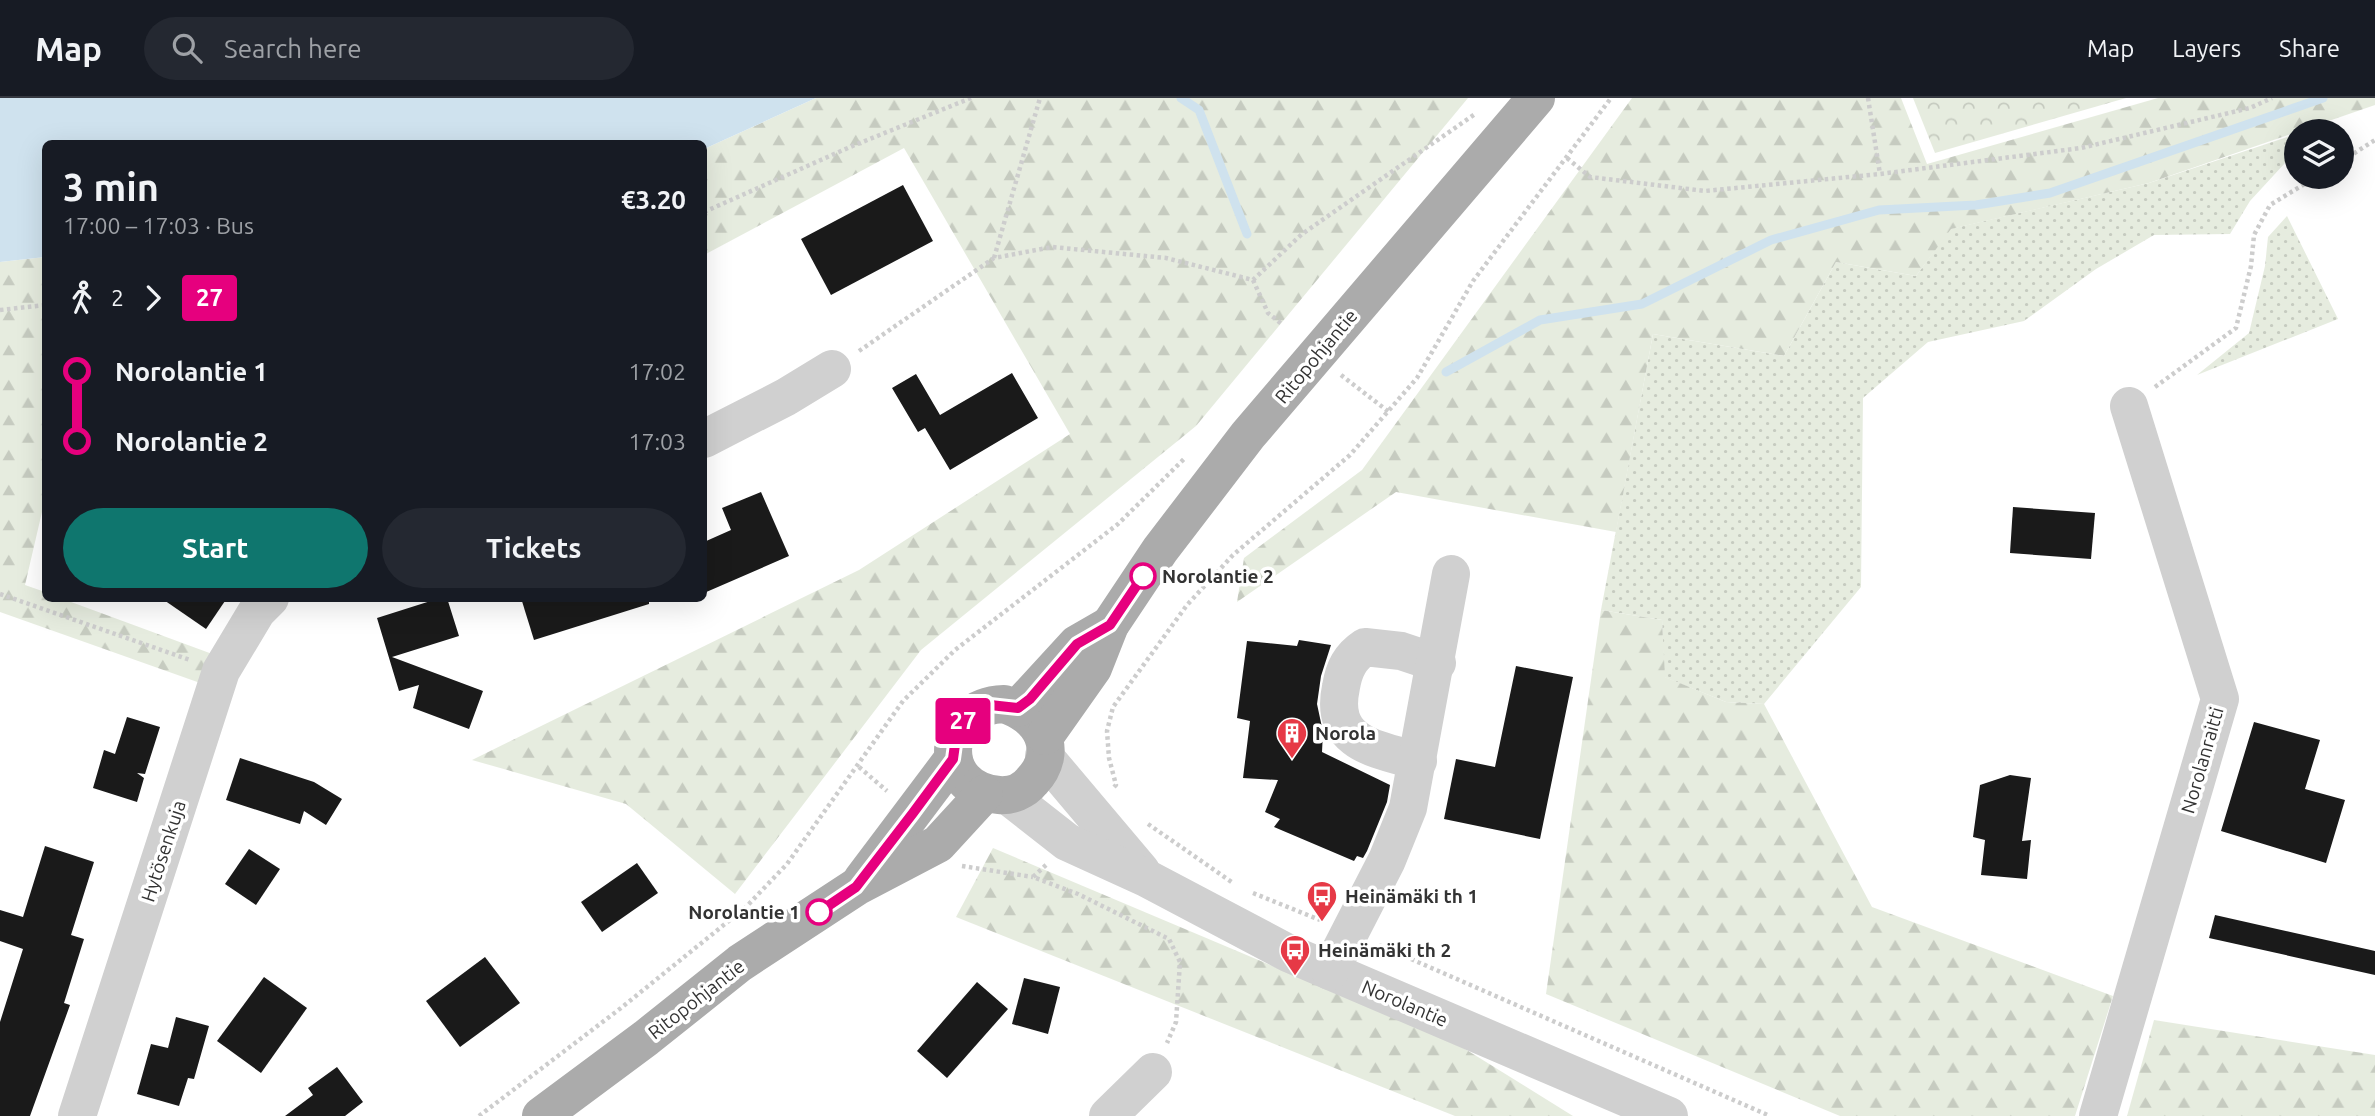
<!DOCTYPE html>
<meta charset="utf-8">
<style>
body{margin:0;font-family:Ubuntu,sans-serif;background:#242831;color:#f1f3f6;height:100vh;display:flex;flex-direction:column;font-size:26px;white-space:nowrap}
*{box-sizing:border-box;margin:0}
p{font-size:23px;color:#9ea1a6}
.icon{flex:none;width:38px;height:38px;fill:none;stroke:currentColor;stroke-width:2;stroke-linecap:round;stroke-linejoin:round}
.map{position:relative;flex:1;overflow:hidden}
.drawer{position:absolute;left:42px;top:42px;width:665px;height:462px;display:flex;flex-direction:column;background:#171b24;border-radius:10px;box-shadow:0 7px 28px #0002}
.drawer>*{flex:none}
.badge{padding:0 14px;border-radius:5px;font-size:24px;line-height:46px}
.buttons{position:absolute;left:2284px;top:21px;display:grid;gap:14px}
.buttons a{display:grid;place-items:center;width:70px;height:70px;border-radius:50%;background:#171b24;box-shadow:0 7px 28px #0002;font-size:35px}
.map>.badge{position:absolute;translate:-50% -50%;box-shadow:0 0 0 4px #fff}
.legs{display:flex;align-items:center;gap:10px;height:77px;padding:0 21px;font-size:23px}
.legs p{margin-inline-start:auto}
.headline{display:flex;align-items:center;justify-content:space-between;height:119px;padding:0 21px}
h1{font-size:38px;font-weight:600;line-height:52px}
.primary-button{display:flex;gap:14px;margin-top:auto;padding:14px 21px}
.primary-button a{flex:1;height:80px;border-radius:42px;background:#0f766e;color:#fff;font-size:28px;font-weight:600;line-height:80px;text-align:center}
.primary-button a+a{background:#242831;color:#f1f3f6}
ul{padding:0 21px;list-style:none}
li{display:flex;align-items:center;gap:24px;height:70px;font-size:26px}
li i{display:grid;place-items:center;width:10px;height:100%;margin:0 9px;background:currentColor}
li i::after{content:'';width:18px;height:18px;margin:-9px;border:5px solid;border-radius:50%;background:#171b24}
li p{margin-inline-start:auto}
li:first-child i{background:linear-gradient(#0000 50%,currentColor 0)}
li:last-child i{background:linear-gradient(currentColor 50%,#0000 0)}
header{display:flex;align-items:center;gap:42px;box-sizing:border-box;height:98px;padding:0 35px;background:#171b24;border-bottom:2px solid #363941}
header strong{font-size:33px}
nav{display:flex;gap:38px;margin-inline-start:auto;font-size:24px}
.search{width:490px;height:63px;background:#242831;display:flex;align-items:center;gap:18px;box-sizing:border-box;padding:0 24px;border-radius:38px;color:#9ea1a6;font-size:26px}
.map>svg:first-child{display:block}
</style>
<header>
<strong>Map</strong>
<div class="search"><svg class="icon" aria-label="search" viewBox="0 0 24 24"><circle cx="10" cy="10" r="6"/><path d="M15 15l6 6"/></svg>Search here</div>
<nav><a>Map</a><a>Layers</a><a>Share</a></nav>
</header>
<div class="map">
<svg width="2375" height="1018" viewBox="0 0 2375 1018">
<defs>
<pattern id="grass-dots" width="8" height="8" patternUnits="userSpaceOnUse" patternTransform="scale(1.75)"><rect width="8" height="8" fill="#e6ecdf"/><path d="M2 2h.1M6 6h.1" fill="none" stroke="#c6cbc0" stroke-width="1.8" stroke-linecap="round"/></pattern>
<pattern id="forest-firs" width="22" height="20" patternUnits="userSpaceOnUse" patternTransform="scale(1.75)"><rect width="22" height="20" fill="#e6ecdf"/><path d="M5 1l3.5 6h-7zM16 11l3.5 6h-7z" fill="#c6cbc0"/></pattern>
<pattern id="park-crowns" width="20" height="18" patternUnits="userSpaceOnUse" patternTransform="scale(1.75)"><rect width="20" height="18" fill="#e6ecdf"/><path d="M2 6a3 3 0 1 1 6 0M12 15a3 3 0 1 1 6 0" fill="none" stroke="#c6cbc0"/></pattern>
</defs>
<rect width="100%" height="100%" fill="#fff"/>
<g fill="url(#grass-dots)">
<path d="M2296 36V53L2250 103 2230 136 2154 137 2096 171 2024 223 1928 244 1863 300 1861 489 1764 606 1726 604 1664 579 1662 522 1601 512 1653 236 1784 258 1836 164 1916 178 1950 131 2149 85Z"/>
<path d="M2287 118 2338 221 2197 277 2249 235 2265 168 2268 139Z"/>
</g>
<g fill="url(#forest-firs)">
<path d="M816 0H1468L1196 328 921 552 735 796 626 706 472 662 859 472 1070 336 904 50 704 157V51Z"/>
<path d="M1632 0H1901L1927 66 2158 0H2375V7L2149 85 1951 131 1916 178 1836 164 1784 258 1653 236 1616 434 1396 394 1237 504 1244 460 1362 372Z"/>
<path d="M45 159V401L25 487 45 494 46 500 63 501 215 557 203 586 0 514V164Z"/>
<path d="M1601 512 1662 522 1665 579 1726 604 1764 606 1872 809 2113 898 2075 1018H1840L1546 896Z"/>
<path d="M993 750 1457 946 1573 1018H1455L956 819Z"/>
<path d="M2154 922 2375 957V1018H2127Z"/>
</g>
<path fill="url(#park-crowns)" d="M1913 0H2126L1935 55Z"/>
<path fill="#cfe2ee" d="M0 0H816L704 51V46H46L45 159 0 164Z"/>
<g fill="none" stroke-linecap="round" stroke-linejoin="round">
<g stroke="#cfe2ee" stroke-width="9">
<path d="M1181 0 1199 12 1247 136"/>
<path d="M1446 274 1540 222 1642 206 1771 142 1879 112 1976 107 2050 95 2323 0"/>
</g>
</g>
<g fill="#1a1a1a">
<path d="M903 87 933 143 831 197 801 141Z"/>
<path d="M1012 275 1038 320 950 372 925 330 918 334 892 290 916 276 940 317Z"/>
<path d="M761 394 789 458 704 495V444L731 432 722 410Z"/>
<path d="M2013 409 2095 415 2091 461 2010 455Z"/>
<path d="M161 500H227L206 531Z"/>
<path d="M440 500H447L459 538 392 559 483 593 469 631 413 610 419 587 399 593 377 520Z"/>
<path d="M521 500H649V506L534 542Z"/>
<path d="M1299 542 1331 547 1321 578 1317 606 1323 634 1322 654 1390 687 1387 704 1367 753 1363 760 1357 758 1354 763 1274 729 1280 721 1265 714 1278 682 1243 680 1250 623 1237 620 1247 543 1297 548Z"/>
<path d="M1516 568 1573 579 1540 741 1444 721 1456 661 1495 669Z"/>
<path d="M127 619 160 629 145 676 137 675 144 680 137 704 93 690 104 652 115 656Z"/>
<path d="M2254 624 2320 642 2305 691 2345 702 2326 765 2221 733Z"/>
<path d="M240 660 314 684 342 701 326 727 304 713 300 726 226 702Z"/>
<path d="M2010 677 2031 680 2022 743 2031 742 2027 781 1981 777 1985 742 1973 739 1980 687Z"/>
<path d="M45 748 94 764 71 837 84 841 64 905 70 907 30 1018H0V924L23 851 0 843V812L23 819Z"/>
<path d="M249 751 280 771 256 807 225 786Z"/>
<path d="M637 765 658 795 602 834 581 804Z"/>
<path d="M2215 817 2375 853V877L2209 840Z"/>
<path d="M485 859 520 905 460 949 426 903Z"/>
<path d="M264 879 307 910 261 975 217 943Z"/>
<path d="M1024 880 1060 889 1048 936 1012 926Z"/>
<path d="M977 884 1008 911 947 980 917 953Z"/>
<path d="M176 919 209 928 194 981 188 980 179 1008 137 996 151 946 168 950Z"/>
<path d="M337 969 363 1004 345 1018H285L313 997 308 990Z"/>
</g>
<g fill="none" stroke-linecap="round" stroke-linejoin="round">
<g stroke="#cdcdcd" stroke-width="4.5" stroke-dasharray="3.5 3.5" stroke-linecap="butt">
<path d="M1868 0 1880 76"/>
<path d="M1567 60 1590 79 1705 93 1880 76 2081 50 2250 10 2272 0"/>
<path d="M2342 63 2375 42"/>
<path d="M704 114 850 49 971 0"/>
<path d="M994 160 1040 0"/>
<path d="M1253 182 1268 215 1283 227"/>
<path d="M0 212 46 207"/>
<path d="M859 253 994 160 1052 149 1166 160 1253 182 1302 136 1475 16"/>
<path d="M1341 277 1389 314"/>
<path d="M2155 289 2236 230 2251 168 2254 137 2270 107 2316 79"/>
<path d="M0 496 190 562"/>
<path d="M859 669 887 693"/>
<path d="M1114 689 1116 687 1109 660 1107 633 1113 609 1187 507 1233 457 1350 357 1417 280 1473 183 1611 0"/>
<path d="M1148 726 1233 785"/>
<path d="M1046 767 1033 779 1078 796 1169 841 1180 864 1176 924 1167 945"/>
<path d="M962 768 1033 779"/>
<path d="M1253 795 1320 822"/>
<path d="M1379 847 1770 1018"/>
<path d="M479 1018 621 910 746 809 787 766 903 603 955 552 1118 426 1185 360"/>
</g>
<g stroke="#d0d0d0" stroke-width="38">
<path d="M704 341 786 299 832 271"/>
<path d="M1044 658 1141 773"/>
<path d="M1418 663C1375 651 1329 645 1341 589 1344 571 1350 559 1365 549L1401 553 1437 565"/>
<path d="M1007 697 1067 744 1146 780 1288 855 1669 1018"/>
<path d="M1330 873 1387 762 1408 710 1451 476"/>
<path d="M77 1018 221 573 257 513 270 500"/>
<path d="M1108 1018 1153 974"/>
<path d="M2098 1018 2220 601 2129 308"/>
</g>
<g stroke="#ababab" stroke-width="38">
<path d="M1004 606C1040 617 1061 652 1032 683 1024 693 1011 698 999 697 935 692 939 608 1004 606Z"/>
<path d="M1018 610 1077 546 1110 527"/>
<path d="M1045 638 1093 570 1110 527 1160 452 1248 337 1536 0"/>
<path d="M862 782 953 661"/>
<path d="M541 1018 646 940 740 865 856 789 938 746 984 696"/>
</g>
</g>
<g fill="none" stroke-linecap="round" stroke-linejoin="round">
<g stroke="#fff" stroke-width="16">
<path id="line-1" d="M819 814 856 789 913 715 953 661 957 632 965 620 976 611 990 607 1018 610 1030 601 1077 546 1110 527 1143 478"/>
</g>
<use href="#line-1" stroke="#e6007e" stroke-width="10"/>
</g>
<defs>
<g id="building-pin" transform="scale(1.575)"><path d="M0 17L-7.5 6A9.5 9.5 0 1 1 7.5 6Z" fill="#e63946" stroke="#fff"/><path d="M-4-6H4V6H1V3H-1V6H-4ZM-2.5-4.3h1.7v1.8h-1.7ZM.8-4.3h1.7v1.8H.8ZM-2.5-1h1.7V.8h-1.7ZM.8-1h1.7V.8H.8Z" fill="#fff"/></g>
<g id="bus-pin" transform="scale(1.575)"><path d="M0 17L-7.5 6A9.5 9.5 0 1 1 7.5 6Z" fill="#e63946" stroke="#fff"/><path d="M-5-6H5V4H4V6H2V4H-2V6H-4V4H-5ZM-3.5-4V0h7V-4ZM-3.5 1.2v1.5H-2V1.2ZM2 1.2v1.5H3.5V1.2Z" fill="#fff"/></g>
</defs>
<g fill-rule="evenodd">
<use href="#building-pin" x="1292" y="635"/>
<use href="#bus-pin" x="1322" y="798"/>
<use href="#bus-pin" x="1295" y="852"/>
</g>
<g fill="#fff" stroke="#e6007e" stroke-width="3.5">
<circle cx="1143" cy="478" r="12"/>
<circle cx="819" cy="814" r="12"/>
</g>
<g text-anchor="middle" stroke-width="7" stroke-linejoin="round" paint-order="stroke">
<g font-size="19" fill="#333" stroke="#fff">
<text transform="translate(1316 258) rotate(-50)" y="7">Ritopohjantie</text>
<text transform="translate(2202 662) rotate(-74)" y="7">Norolanraitti</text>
<text transform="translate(163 753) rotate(-72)" y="7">Hytösenkuja</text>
<text transform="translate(696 901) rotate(-38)" y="7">Ritopohjantie</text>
<text transform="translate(1405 905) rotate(23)" y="7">Norolantie</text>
</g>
<g font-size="19" font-weight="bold" fill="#333" stroke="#fff" text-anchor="start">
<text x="1162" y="485">Norolantie 2</text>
<text x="800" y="821" text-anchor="end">Norolantie 1</text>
</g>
<g font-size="19" font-weight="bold" fill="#333" stroke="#fff" text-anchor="start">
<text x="1315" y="642">Norola</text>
<text x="1345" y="805">Heinämäki th 1</text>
<text x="1318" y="859">Heinämäki th 2</text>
</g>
</g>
</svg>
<div class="buttons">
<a><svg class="icon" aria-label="layers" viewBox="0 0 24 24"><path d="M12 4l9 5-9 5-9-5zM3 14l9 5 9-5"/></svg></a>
</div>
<b class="badge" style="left:963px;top:623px;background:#e6007e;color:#fff">27</b>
<section class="drawer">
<div class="headline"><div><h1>3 min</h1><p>17:00 – 17:03 · Bus</p></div><b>€3.20</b></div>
<div class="legs"><svg class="icon" aria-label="walk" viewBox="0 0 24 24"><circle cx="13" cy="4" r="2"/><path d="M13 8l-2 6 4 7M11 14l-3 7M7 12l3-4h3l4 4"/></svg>2<svg class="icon" aria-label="forward" viewBox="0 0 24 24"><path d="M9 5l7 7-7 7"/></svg><b class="badge" style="background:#e6007e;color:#fff">27</b></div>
<ul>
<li><i style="color:#e6007e"></i><b>Norolantie 1</b><p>17:02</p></li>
<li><i style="color:#e6007e"></i><b>Norolantie 2</b><p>17:03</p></li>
</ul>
<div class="primary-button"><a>Start</a><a>Tickets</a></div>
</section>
</div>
